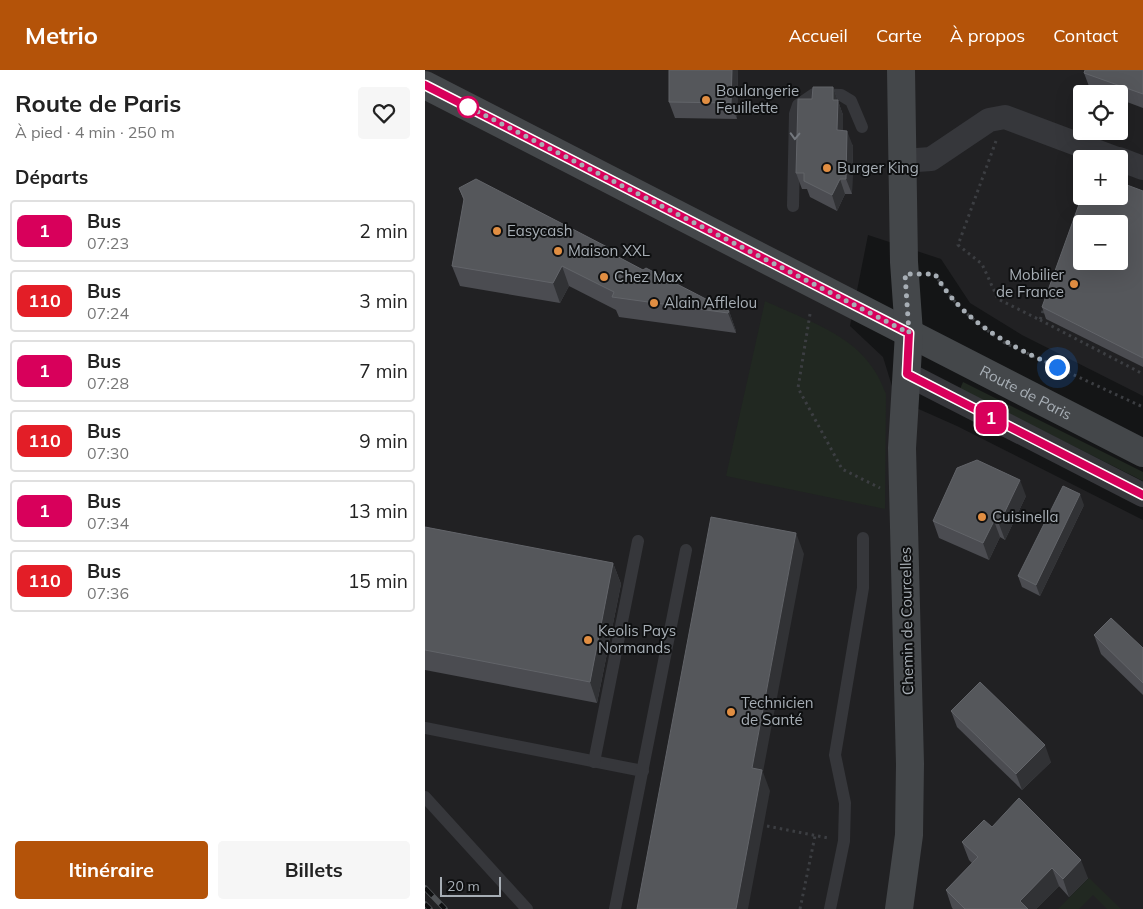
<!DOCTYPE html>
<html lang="fr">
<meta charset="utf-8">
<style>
body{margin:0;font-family:Mulish,sans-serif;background:#f6f6f6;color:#222;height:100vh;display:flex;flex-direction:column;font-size:19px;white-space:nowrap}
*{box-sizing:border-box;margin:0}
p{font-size:16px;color:#767676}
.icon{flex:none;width:28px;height:28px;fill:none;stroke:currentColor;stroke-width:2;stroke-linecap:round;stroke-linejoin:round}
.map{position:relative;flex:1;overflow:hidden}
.sheet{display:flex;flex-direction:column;background:#fff;width:425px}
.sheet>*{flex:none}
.badge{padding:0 10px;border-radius:8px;font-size:18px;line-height:32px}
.controls{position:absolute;left:648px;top:15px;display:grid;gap:10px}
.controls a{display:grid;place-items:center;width:55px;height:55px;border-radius:5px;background:#fff;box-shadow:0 5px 20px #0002;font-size:25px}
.scale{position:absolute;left:15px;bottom:12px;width:61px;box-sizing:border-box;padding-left:5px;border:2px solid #a7aeb5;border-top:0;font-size:14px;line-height:18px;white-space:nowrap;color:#a7aeb5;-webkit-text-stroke:4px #0f1011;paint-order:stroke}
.you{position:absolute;width:25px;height:25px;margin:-12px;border:4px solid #fff;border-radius:50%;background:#1a73e8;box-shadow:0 0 0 8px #1a73e833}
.map>.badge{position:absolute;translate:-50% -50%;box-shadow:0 0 0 2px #fff}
h2{padding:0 15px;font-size:19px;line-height:45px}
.round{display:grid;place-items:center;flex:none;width:52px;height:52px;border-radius:5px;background:#f6f6f6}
.overview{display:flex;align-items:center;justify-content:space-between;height:85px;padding:0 15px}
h1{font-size:24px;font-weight:700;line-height:38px}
.action{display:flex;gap:10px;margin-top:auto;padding:10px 15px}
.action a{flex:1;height:58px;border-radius:5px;background:#b45309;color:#fff;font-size:20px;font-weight:700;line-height:58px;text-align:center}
.action a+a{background:#f6f6f6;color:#222}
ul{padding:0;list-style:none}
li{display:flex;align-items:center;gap:15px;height:62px;margin:0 10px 8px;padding:0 5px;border:2px solid #e0e0e0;border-radius:5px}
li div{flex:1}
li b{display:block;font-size:19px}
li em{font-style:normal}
li .badge{min-width:55px;font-weight:700;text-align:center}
header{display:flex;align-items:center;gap:30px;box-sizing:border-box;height:70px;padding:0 25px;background:#b45309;color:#fff}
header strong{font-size:24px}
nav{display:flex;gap:28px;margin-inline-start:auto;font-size:18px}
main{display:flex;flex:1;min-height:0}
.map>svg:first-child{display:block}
</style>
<header>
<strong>Metrio</strong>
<nav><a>Accueil</a><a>Carte</a><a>À propos</a><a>Contact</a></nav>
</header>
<main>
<section class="sheet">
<div class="overview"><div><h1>Route de Paris</h1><p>À pied · 4 min · 250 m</p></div><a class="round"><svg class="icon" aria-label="heart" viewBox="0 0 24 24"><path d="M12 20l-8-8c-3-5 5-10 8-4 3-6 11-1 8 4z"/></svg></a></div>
<h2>Départs</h2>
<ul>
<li><span class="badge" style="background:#d8005b;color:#fff">1</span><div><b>Bus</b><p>07:23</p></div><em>2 min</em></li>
<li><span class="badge" style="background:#e31e27;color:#fff">110</span><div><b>Bus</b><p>07:24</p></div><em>3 min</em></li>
<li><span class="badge" style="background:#d8005b;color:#fff">1</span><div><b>Bus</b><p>07:28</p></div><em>7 min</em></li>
<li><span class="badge" style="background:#e31e27;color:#fff">110</span><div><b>Bus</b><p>07:30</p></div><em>9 min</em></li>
<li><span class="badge" style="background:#d8005b;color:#fff">1</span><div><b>Bus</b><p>07:34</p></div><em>13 min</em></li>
<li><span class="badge" style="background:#e31e27;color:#fff">110</span><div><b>Bus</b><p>07:36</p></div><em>15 min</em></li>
</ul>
<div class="action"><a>Itinéraire</a><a>Billets</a></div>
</section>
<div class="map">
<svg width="718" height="839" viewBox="0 0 718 839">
<rect width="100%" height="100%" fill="#141516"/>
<path fill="#212123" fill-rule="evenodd" d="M0 0H718V326L597 265 545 233 516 189 443 165 425 256 458 287 471 329 532 356 718 450V839H0ZM656 24H694V61H656ZM656 89H694V126H656ZM656 154H694V191H656Z"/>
<g fill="#212821">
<path d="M340 231C391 255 441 267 461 324L460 439 301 406Z"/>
<path d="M538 312 718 402V411L535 319Z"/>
<path d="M664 808 696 839H682L668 825 654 839H633Z"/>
</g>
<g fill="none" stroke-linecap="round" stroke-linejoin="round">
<g stroke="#3c3e42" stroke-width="3" stroke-dasharray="2.5 4" stroke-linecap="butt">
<path d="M571 71 533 175 557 194 573 229 615 250 619 238"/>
<path d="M503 204H510C527 234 552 254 580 273L718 337"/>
<path d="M385 244 373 318 417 399 455 418"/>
<path d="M615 250 718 304"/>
<path d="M342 756 403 768"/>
<path d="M375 839 390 766"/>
</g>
<g stroke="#36373b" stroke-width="12">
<path d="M368 136 370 44 373 35 389 24 416 25 426 31 437 57"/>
<path d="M0 658 218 701"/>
<path d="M169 692 213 471"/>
<path d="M0 727 102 839"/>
<path d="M190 839 261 480"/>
<path d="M405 839 419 771 420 733 410 685 438 518V468"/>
</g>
<g stroke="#36373b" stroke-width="24">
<path d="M694 89 718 98"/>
<path d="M478 91 506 89 564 50 580 47 692 89"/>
<path d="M482 304 718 425"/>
</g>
<g stroke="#44474a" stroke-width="28">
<path id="s1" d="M0 15 718 383"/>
<path d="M474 839 484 765 485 694 477 378 484 263 479 192 476 0"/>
</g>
<g stroke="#4f5255" stroke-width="5.5">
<g id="rail">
<path d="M0 818 20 839"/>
<path d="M0 834 5 839"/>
</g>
</g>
<use href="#rail" stroke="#0f1011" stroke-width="4" stroke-dasharray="11" stroke-linecap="butt"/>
</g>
<g fill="#4b4c51">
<path d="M313 0 312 49 250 48 244 32Z"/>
<path d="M718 0V38L694 29V24H679L665 19 659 3Z"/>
<path d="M408 17 418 45V61L428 76 427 124H420L412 141 385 127 382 119H377L371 103 387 29Z"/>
<path d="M34 118 187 184 218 200 304 241 311 261V263L194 247 191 240 144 216 135 233 35 216 27 196 39 131Z"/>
<path d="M718 121V297L621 249 617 237Z"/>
<path d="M601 426 580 470 575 467 564 490 514 468 508 451Z"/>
<path d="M659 435 615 526 597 517 593 506Z"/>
<path d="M0 457 188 493 196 514 172 633 0 600Z"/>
<path d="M669 565 718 578V625L676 584Z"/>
<path d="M526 641 626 692 597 720 532 657Z"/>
<path d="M567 757 663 808 644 827 634 816 611 839H528L527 838 521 820 547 793 544 790 537 772Z"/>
</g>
<g fill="#313235">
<path d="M307 0H313L312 49 306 33Z"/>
<path d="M408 17 418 45V76L412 60 408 30Z"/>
<path d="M422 61 428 76 427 124 421 109Z"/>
<path d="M415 109 420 124 412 141 407 125Z"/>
<path d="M137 196 144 216 135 233 128 213Z"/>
<path d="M304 241 311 261V263L303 243Z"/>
<path d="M595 410 601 426 580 470 574 454Z"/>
<path d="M655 424 659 435 615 526 611 515Z"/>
<path d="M569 451 575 467 564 490 558 473Z"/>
<path d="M371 463 379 484 338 702 345 721 323 839H311L327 698Z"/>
<path d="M188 493 196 514 172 633 165 612Z"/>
<path d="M620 675 626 692 597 720 591 704Z"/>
<path d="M656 790 663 808 644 827 638 809Z"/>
<path d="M627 798 634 816 611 839H598L595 831Z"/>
</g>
<g fill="#55575b" stroke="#626469" fill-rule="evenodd">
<path d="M244 0H307L306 33 244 32Z"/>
<path d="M660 0H718V24L659 3Z"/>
<path d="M388 17H408V30H413L412 60 422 61 421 109H415L407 125 379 111V103H371L373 29H387Z"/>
<path d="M51 109 186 179 184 182 218 200 221 198 304 241 303 243 187 227 189 222 137 196 128 213 27 196 39 129 34 118Z"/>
<path d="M694 112 718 121V288L617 237 657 126H694ZM656 154H694V191H656Z"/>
<path d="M552 390 595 410 574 454 569 451 558 473 508 451 532 398Z"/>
<path d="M638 416 655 424 611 515 593 506Z"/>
<path d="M286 447 371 463 327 698 337 700 311 839H212Z"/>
<path d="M0 457 188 493 165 612 0 580Z"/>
<path d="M686 548 718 578V613L669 565Z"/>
<path d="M555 612 620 675 591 704 526 641Z"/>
<path d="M594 728 656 790 638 809 627 798 595 831 603 839H540L521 820 553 787 537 772 559 750 567 757Z"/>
</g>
<defs><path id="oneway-chevron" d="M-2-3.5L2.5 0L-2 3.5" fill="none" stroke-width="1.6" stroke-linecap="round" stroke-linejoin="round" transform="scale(1.25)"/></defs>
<use stroke="#74787e" href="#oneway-chevron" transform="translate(370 66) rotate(92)"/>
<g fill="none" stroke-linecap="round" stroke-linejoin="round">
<g stroke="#fff" stroke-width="11">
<path id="line" d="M0 15 484 263 482 304 718 425"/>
</g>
<use href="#line" stroke="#d8005b" stroke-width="8"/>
<path stroke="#a7aeb5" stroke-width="5" stroke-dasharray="0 9" d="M43 37 36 33 484 263 480 204H510C538 252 583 275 632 297"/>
</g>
<g fill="#e18e42" stroke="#0f1011" stroke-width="2">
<circle cx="281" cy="30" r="5"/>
<circle cx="402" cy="98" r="5"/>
<circle cx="72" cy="161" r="5"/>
<circle cx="133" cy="181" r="5"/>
<circle cx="179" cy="207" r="5"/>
<circle cx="649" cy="214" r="5"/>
<circle cx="229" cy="233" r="5"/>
<circle cx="557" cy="447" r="5"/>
<circle cx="163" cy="570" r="5"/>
<circle cx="306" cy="642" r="5"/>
</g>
<circle fill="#fff" stroke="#d8005b" stroke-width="2.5" cx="43" cy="37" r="10"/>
<g text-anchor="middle" stroke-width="4" stroke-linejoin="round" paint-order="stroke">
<g font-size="15" fill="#a7aeb5" stroke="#0f1011" text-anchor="start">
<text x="291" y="26">Boulangerie<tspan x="291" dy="17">Feuillette</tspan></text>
<text x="412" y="103">Burger King</text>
<text x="82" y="166">Easycash</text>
<text x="143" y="186">Maison XXL</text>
<text x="639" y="210" text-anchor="end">Mobilier<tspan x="639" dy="17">de France</tspan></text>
<text x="189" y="212">Chez Max</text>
<text x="239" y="238">Alain Afflelou</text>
<text x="567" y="452">Cuisinella</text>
<text x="173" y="566">Keolis Pays<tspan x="173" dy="17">Normands</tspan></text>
<text x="316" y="638">Technicien<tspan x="316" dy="17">de Santé</tspan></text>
</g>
<g font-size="15" fill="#a7aeb5" stroke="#0f1011">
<text dy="5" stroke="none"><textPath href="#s1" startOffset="675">Route de Paris</textPath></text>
<text transform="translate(482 551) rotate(-91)" y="5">Chemin de Courcelles</text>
</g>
</g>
</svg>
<div class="controls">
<a><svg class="icon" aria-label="locate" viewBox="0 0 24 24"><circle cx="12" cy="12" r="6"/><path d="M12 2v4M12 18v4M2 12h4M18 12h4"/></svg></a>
<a>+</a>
<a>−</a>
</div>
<div class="scale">20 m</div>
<div class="you" style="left:632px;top:297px"></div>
<b class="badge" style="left:566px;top:348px;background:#d8005b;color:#fff">1</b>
</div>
</main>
